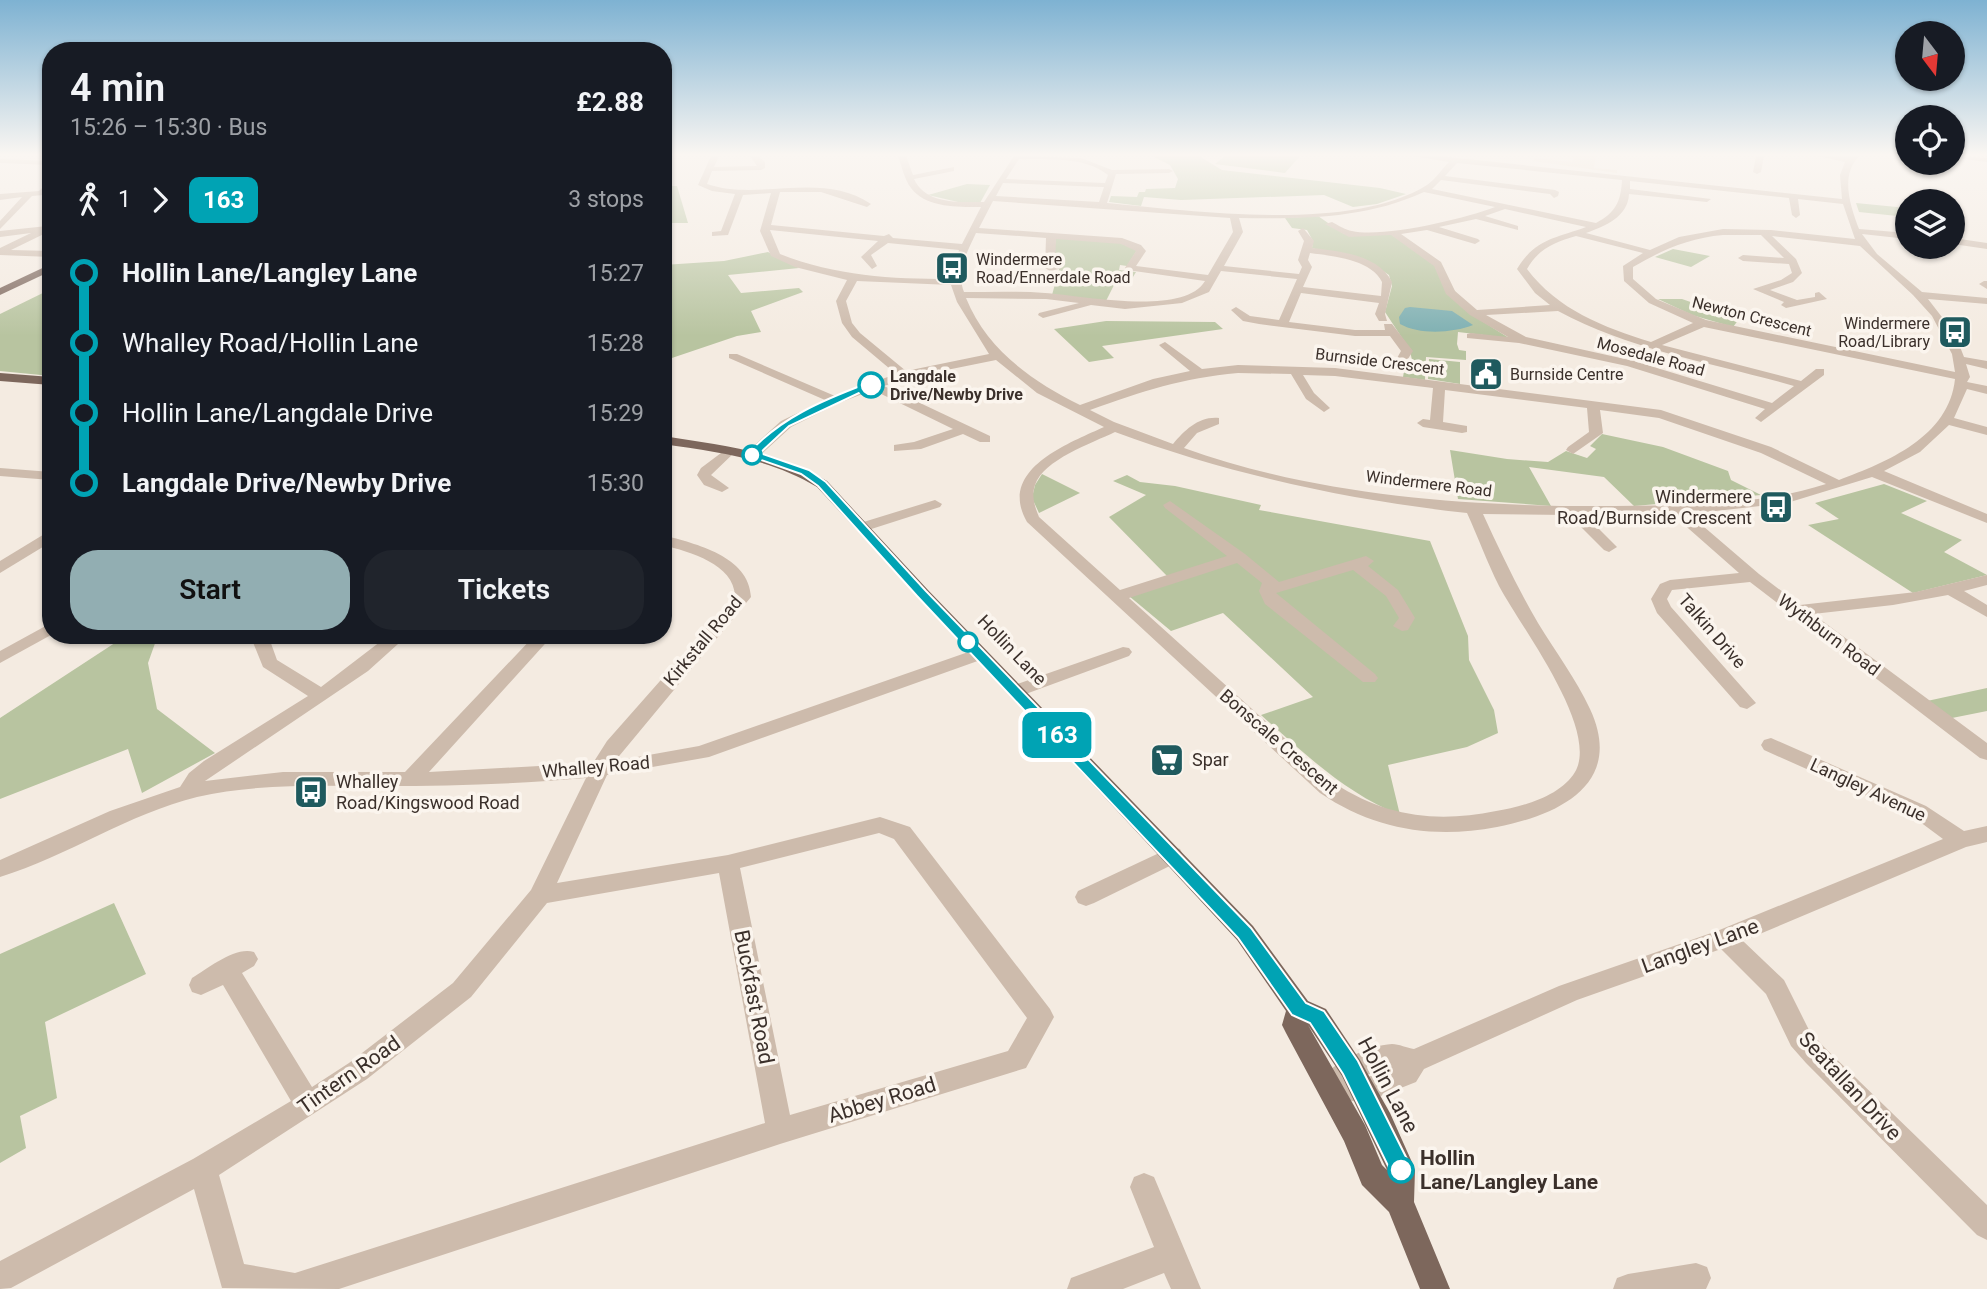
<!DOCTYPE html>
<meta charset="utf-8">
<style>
body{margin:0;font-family:Roboto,sans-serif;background:#20242c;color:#f1f3f6;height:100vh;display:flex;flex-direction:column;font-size:26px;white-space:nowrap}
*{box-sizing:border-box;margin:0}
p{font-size:23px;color:#9ea1a6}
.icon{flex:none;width:38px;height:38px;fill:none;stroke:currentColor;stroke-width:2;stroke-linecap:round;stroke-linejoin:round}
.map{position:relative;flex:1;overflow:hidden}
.panel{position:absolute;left:42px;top:42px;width:630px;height:602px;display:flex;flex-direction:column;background:#171b24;border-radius:28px;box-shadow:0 2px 5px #0004}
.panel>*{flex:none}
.badge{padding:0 14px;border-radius:10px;font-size:24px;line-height:46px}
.needle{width:46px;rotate:164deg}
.buttons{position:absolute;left:1895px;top:21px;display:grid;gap:14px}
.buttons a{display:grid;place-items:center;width:70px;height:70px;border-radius:50%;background:#171b24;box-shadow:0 2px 5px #0004;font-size:35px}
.map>.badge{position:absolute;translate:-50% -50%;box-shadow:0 0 0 4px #fff}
.legs{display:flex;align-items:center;gap:10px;height:77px;padding:0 28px;font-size:23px}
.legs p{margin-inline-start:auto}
.overview{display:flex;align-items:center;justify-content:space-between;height:119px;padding:0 28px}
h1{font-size:38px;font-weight:600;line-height:52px}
.primary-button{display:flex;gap:14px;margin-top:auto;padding:14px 28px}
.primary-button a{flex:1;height:80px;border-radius:28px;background:#92aeb2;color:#111;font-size:28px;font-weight:600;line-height:80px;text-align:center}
.primary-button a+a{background:#20242c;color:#f1f3f6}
ul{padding:0 28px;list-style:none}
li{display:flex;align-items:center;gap:24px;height:70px;font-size:26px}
li i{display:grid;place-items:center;width:10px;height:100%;margin:0 9px;background:currentColor}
li i::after{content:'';width:18px;height:18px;margin:-9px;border:5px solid;border-radius:50%;background:#171b24}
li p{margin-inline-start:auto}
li:first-child i{background:linear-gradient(#0000 50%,currentColor 0)}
li:last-child i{background:linear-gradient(currentColor 50%,#0000 0)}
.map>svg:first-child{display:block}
</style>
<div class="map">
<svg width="1987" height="1289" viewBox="0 0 1987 1289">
<rect width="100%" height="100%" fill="#f4ebe1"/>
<g fill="#b8c4a0">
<path d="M1152 156H1199L1222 170 1380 188 1406 194 1377 204 1353 207 1324 195 1181 200 1144 197 1141 206 1109 202 1111 196 1137 197 1139 192H1145L1146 189 1175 188 1178 179 1170 165Z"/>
<path d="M1225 156H1300L1285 173 1215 164Z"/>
<path d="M967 184 990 185 980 203 958 202 928 195Z"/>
<path d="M663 186H677L688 223H663Z"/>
<path d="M1856 203 1907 208V217L1859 212Z"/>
<path d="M1318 216 1344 234 1392 235 1434 264 1474 316 1509 338 1458 332 1457 344 1459 350 1466 351V360L1426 357 1425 380 1403 377 1405 366H1413L1410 350 1385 312 1392 286 1389 275 1374 265 1312 248 1313 241 1307 230 1292 228 1285 218Z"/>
<path d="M1056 238 1115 241 1137 250 1127 266 1120 265 1119 270 1136 272 1130 282 1116 281 1106 301 1052 295 1060 266 1052 265Z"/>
<path d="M1673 249 1710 256 1691 267 1655 257Z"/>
<path d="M768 252 799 268 728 275 741 293 799 288 803 292 751 311 761 332 737 336 663 361V265L724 261Z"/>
<path d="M51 289V376L0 371V314Z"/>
<path d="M1658 299H1682L1739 319 1733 327 1692 315Z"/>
<path d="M1106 321 1215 322 1223 329 1102 346 1114 358 1089 362 1054 329Z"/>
<path d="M1429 359 1460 362V384L1428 379Z"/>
<path d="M1602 434 1663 447 1728 471 1731 480 1761 495 1634 506 1604 477 1529 467 1551 506 1458 499 1450 450 1507 459 1548 462 1566 451 1587 458 1596 449 1590 446Z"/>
<path d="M1042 474 1080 493 1039 513 1032 498 1035 485Z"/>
<path d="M1127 475 1140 482 1175 486 1261 505 1259 510 1430 541 1468 636 1469 660 1494 710 1498 733 1467 747 1388 765 1400 815C1345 793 1305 754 1261 715L1313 697 1223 613 1171 631 1123 591 1167 576 1109 517 1146 495 1113 481Z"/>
<path d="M1884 484 1927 501 1901 513 1962 540 1944 552 1987 575 1913 593 1808 525 1839 519 1815 503Z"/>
<path d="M127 635H158L148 663 157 709 215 753 142 793 128 749 0 799V718Z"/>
<path d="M1987 688V711L1952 718 1927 701Z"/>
<path d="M114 903 146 974 45 1022 57 1098 20 1116 26 1148 0 1163V954Z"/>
</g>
<path fill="#ecdcc8" d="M1574 156H1596L1594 168 1617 170V173L1533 161 1535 158 1572 162Z"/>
<path fill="#7fb0b2" d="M1410 307 1452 311 1473 325C1453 333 1419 335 1400 324L1399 317 1405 308Z"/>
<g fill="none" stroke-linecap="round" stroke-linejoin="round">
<g fill="#cdbbac" fill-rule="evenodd">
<path d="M711 156H719L714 167 757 166 750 156H758L765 162V168L761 170 712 171 707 184C759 202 821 170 871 204L867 207 821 192H780L771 225 884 236 889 234 893 238 962 244 981 207C958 207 926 208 911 188 904 179 902 166 898 156H906L913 175 954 167V171L914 179C926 205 960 202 984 202L1014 156 1081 158 1112 170 1169 169 1173 171 1169 173 1116 174 1107 203C1193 211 1351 233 1427 185 1435 180 1442 169 1449 162L1413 156H1438L1842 199 1840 175 1845 162 1818 156H1859C1840 176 1850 205 1859 229L1908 233V239L1862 234 1877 254 1922 292 1987 298V304L1928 299 1955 334 1964 357 1987 361V369L1966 364 1970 377 1967 382 1987 386V394L1967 389 1954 418 1987 427V435L1949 425 1920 452 1884 471 1987 514V523L1872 477 1787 503 1689 514 1759 574 1800 605 1916 592 1987 575V585L1964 591 1987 605V617L1948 595 1893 605 1813 614 1987 743V760L1980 758 1750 582 1672 590 1667 599 1671 607 1756 703 1747 709 1740 707 1657 613 1651 599 1660 584 1670 580 1739 573 1672 514 1585 515 1617 547 1609 552 1604 550 1569 515 1483 514C1500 551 1517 587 1538 623 1555 651 1576 679 1590 709 1625 784 1559 815 1497 827 1433 839 1375 830 1320 793L1027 522C997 470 1067 444 1104 427L1037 393 996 360 907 378 884 386 990 436V442H980L963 434 921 449 894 451V445L914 442 953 429 873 390 839 403 791 427 757 458H747V452L781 421 825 400 729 358V354H737L835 396 896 374 852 337 842 323 836 301 847 280 795 267 771 256 760 231 771 193 743 195 728 235 712 236V232L721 231 735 194 712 191 698 185ZM1019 159C1048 160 1085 156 1108 175L1105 183 1006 179ZM1457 163 1622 180C1621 202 1615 213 1596 223L1432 189 1441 180 1550 194 1554 198 1558 196 1559 192 1555 190 1445 176ZM1630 181 1789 198 1792 215 1796 218 1800 215 1798 199 1843 204 1855 239 1771 230 1723 229 1679 237 1650 250 1586 233C1605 226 1628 217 1629 194L1707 202 1711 199 1630 189ZM1003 183 1102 187H1104L1099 202 996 196ZM1424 192 1495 207C1464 219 1383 238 1352 231 1345 230 1338 225 1332 222L1325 224 1349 237 1391 235 1434 266 1446 294 1470 315 1508 337 1471 333 1467 334V338L1519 343 1627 366 1765 409 1755 418 1761 422 1824 375V369H1816L1801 381 1662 345 1704 327 1955 379C1949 437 1887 462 1839 480L1771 447 1661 410 1335 368 1238 365 1202 369 1165 342 1159 345 1161 347 1190 371 1153 379 1080 405C1032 381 987 350 966 298L1046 299 1079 303 1039 313 1038 315 1043 318 1091 305 1125 309 1182 303 1209 292 1221 271 1297 279 1279 320 1250 316 1236 307 1231 310 1243 321 1259 324 1355 336H1390L1401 351 1396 360 1402 364 1406 362 1413 351 1392 324H1384L1385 330H1355L1289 322 1301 293 1379 303 1375 314 1379 321H1387L1385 314 1392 282C1379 255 1339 251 1312 248L1314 241 1303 228 1298 231 1304 241 1298 260 1302 267 1299 274 1224 266 1243 232 1239 218C1303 219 1365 219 1424 192ZM993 201 1230 218 1233 232 1208 275 1136 266 1146 251 1141 245 1122 238 979 228ZM1505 209 1586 227C1556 238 1535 239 1517 269L1535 293 1550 305 1477 310 1455 291 1441 262 1401 234 1427 230 1475 244 1480 241 1478 239 1439 227 1476 219 1518 230V226L1485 216ZM770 230 878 241 861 257 872 269 877 266 871 255 888 243 959 250 950 279C891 279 836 276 780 254ZM976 233 1046 238 1045 268 1050 271 1063 268 1055 265 1056 239 1121 244 1136 251 1125 268 1127 270 1205 281C1184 317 1080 295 1045 293 1018 291 991 292 964 292 956 272 967 252 976 233ZM1723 235H1761L1784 258 1743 255 1738 258 1743 261 1789 264 1792 273 1781 280 1753 289 1784 302 1781 305 1786 308 1827 299 1819 292 1815 293V297L1797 300 1770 290 1793 282 1802 273 1796 259 1772 236 1860 246 1913 295 1932 316 1952 354 1955 372 1706 320 1656 299 1633 279V267C1662 250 1689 238 1723 235ZM1576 236 1643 253 1623 266 1624 281 1649 303 1693 323 1651 342C1603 327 1558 310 1527 269 1538 249 1555 242 1576 236ZM1310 253C1332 256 1371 259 1382 282L1381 296 1303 287 1312 267 1308 260ZM857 281 951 285 957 302 989 354 906 371 860 333 852 323 846 301ZM1558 311C1632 351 1714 363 1794 386L1772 403 1634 361 1526 337 1486 315ZM1238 373 1291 374 1306 399 1324 412 1330 408 1314 393 1303 375 1335 376 1433 388 1430 420 1423 419 1417 423 1423 427 1462 433 1467 432V426L1443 422 1445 390 1587 408 1589 432 1568 447 1566 450 1573 454 1603 433 1600 410 1659 418 1761 453 1826 484C1757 506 1686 505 1615 506 1472 507 1320 497 1184 448L1197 433 1219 424V418C1199 416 1185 430 1173 444L1114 422 1090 410C1143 391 1182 378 1238 373ZM1115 432C1229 474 1346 500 1467 513 1478 537 1487 562 1499 586 1520 626 1600 729 1575 772 1561 796 1522 807 1496 811 1437 823 1386 817 1334 783L1129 598 1237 563 1262 583 1259 591 1265 604 1363 682H1375L1378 678 1375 674 1276 593 1353 570 1386 596 1399 618 1393 626 1402 631 1408 630 1415 618 1398 590 1368 566 1374 561 1366 556 1279 582 1245 554 1170 501 1163 505 1165 508 1227 556 1120 590 1039 517C1035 507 1031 497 1035 485 1043 460 1092 443 1115 432Z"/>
<path d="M1756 156H1764L1761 172 1757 174 1753 172Z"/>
<path d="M1953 156 1987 158V162L1955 158Z"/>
<path d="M0 159 51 161V165L0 163Z"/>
<path d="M47 183H51V189L44 195 32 196 0 229V221L22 197 0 200V194L39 191Z"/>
<path d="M47 226 51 228 50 231 11 250 51 251V257L0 255V248L31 233 0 237V231Z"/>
<path d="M1953 238 1987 243V249L1953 244Z"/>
<path d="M1920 247H1930L1933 252 1925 254Z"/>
<path d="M1984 281H1987V289L1979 284Z"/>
<path d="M729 447 736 451 711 475 729 488 722 492 704 485 697 475 701 468Z"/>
<path d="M0 468 51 472V480L0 476Z"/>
<path d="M935 500 942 504 940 507 862 532 854 527 857 524Z"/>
<path d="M51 530V542L0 573V561Z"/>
<path d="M663 535C696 544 749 556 751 597L615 761 699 746 974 650 980 649 989 654 986 658 709 757 607 775 557 883 728 855 880 817 910 827 1050 1009 1054 1017 1026 1068 780 1144 339 1289 222 1288 194 1189 11 1288 0 1289V1261L193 1159 291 1101 223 985 201 995 192 992 189 985 192 978C209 968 235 946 254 952L258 959 254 966 242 973 312 1087 349 1063 453 983 531 890 586 778C518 784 451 786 383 786 321 786 258 783 197 797 128 814 68 856 0 877V860L110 811 180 787 189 773 204 761 308 696 263 667 250 635H268L277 660 321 687 389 635H408L368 671 205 781 283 772H405L535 635H553L429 772 593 763 607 741 735 596C734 564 690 552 663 545ZM879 833 894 839 1027 1018 1008 1051 790 1115 740 868ZM719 873 765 1123 295 1273 244 1264 219 1175 367 1079 471 997 547 903Z"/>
<path d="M51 623V635L0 663V651Z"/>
<path d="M1123 647 1129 648 1132 652 1129 656 1023 695H1009L1007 691 1009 687Z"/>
<path d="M1771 738 1926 806 1964 831 1987 826V842L1966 847 1743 941 1784 980 1809 1030 1824 1047 1987 1205V1240L1977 1235 1806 1063 1791 1046 1766 994 1721 949 1577 1000 1424 1069 1416 1082 1363 1103 1321 1095 1317 1086C1327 1064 1369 1045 1392 1044 1399 1044 1407 1048 1414 1049L1559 986 1717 931 1943 839 1912 816 1764 750 1761 745 1764 740ZM1392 1068 1363 1079 1358 1078 1359 1077Z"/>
<path d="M1172 847 1180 849 1183 855 1180 861 1094 903 1086 906 1078 903 1075 897 1078 891Z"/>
<path d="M1144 1173 1154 1177 1201 1289H1171L1164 1273 1123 1289H1067L1071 1278 1154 1247 1130 1187 1134 1177Z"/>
<path d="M1696 1263 1707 1267 1711 1278 1706 1289H1613L1617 1278 1628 1274Z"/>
</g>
<g fill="#7d675c" fill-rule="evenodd">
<path d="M51 264V271L0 295V288Z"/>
<path d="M0 373 51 377V385L0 381Z"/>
<path d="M663 436C720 445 776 451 827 481L928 590 1253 926 1308 1001 1326 1009 1360 1060 1390 1113 1411 1160 1415 1170 1414 1202 1450 1289H1420L1389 1212 1362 1185 1344 1141 1286 1033 1282 1025 1286 1011 1237 940 817 487C769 458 717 452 663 444ZM1308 1025 1342 1076 1387 1170 1382 1165 1365 1125Z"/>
</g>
</g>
<linearGradient id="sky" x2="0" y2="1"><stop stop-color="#7eb2d2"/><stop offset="0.46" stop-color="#faf6f2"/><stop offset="1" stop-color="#faf6f2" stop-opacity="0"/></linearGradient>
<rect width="1987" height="336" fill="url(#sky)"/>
<path fill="#00a3b4" stroke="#fff" stroke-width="2" d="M868 383 876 385 789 426 760 453 809 470 826 482 926 591 1251 928 1306 1003 1324 1011 1358 1061 1409 1163 1412 1170 1409 1178 1401 1181 1394 1178 1343 1074 1310 1023 1292 1015 1238 938 917 596 818 486 801 474 747 455C779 418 823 400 868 383Z"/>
<defs>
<g id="bus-square" transform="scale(1.75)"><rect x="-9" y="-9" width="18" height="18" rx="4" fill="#1f5a5e" stroke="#fbf5ee"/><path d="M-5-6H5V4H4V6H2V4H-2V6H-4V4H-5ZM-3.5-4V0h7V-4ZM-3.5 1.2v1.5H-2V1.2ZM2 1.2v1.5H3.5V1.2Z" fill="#fff"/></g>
<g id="civic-square" transform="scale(1.75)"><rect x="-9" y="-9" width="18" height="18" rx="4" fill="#1f5a5e" stroke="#fbf5ee"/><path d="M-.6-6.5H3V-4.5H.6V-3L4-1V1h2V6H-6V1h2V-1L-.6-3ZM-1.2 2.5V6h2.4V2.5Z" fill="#fff"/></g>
<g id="supermarket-square" transform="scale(1.75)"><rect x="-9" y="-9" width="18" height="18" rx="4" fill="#1f5a5e" stroke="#fbf5ee"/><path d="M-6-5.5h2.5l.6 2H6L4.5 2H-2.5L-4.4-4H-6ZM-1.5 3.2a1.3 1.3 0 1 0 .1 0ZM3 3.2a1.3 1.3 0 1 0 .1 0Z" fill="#fff"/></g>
</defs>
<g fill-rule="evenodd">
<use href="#bus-square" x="952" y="268"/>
<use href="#bus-square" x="1955" y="332"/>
<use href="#civic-square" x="1486" y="374"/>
<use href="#bus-square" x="1776" y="507"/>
<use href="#supermarket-square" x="1167" y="760"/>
<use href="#bus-square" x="311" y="792"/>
</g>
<g fill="#fff" stroke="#00a3b4" stroke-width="3.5">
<circle cx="871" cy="385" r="12"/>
<circle cx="752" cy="455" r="9"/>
<circle cx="968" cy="642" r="9"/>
<circle cx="1401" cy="1170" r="12"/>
</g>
<g text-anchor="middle" stroke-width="7" stroke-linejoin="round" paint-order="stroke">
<g font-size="16" fill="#3b302b" stroke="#fbf5ee" text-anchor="start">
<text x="976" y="265">Windermere<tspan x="976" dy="18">Road/Ennerdale Road</tspan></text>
<text x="1930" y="329" text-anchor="end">Windermere<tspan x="1930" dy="18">Road/Library</tspan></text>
<text x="1510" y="380">Burnside Centre</text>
</g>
<g font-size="16" fill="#3b302b" stroke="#fbf5ee">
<text transform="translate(1752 316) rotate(14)" y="6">Newton Crescent</text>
<text transform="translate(1651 356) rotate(15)" y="6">Mosedale Road</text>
<text transform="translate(1380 361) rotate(7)" y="6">Burnside Crescent</text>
<text transform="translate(1429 483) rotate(7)" y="6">Windermere Road</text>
</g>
<g font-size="16" font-weight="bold" fill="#3b302b" stroke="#fbf5ee" text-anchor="start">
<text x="890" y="382">Langdale<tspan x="890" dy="18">Drive/Newby Drive</tspan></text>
</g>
<g font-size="18" fill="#3b302b" stroke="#fbf5ee" text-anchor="start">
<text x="1752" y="503" text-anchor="end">Windermere<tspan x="1752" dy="21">Road/Burnside Crescent</tspan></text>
<text x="1192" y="766">Spar</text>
<text x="336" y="788">Whalley<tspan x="336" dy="21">Road/Kingswood Road</tspan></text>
</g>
<g font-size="18" fill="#3b302b" stroke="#fbf5ee">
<text transform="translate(1712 631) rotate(49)" y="6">Talkin Drive</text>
<text transform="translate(1829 635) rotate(37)" y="6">Wythburn Road</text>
<text transform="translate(703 641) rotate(-50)" y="6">Kirkstall Road</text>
<text transform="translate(1012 650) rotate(46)" y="6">Hollin Lane</text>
<text transform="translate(1279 742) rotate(41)" y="6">Bonscale Crescent</text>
<text transform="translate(596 767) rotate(-5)" y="6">Whalley Road</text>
<text transform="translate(1868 790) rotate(25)" y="6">Langley Avenue</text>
</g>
<g font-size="21" fill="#3b302b" stroke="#fbf5ee">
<text transform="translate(1700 946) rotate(-20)" y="7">Langley Lane</text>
<text transform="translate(754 997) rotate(79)" y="7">Buckfast Road</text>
<text transform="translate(349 1075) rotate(-35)" y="7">Tintern Road</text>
<text transform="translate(1388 1085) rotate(62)" y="7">Hollin Lane</text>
<text transform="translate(1850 1086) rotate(47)" y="7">Seatallan Drive</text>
<text transform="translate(882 1100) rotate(-17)" y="7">Abbey Road</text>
</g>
<g font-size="21" font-weight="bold" fill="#3b302b" stroke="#fbf5ee" text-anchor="start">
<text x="1420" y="1165">Hollin<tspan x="1420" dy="24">Lane/Langley Lane</tspan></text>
</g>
</g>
</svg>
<div class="buttons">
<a><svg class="needle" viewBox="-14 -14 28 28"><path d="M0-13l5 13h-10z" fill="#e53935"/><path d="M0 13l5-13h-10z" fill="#9ea1a6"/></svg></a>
<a><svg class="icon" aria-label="locate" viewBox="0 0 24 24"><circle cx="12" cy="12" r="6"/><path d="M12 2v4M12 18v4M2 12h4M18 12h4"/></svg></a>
<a><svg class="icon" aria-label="layers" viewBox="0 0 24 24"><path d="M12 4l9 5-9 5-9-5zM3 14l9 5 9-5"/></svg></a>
</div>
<b class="badge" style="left:1057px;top:735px;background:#00a3b4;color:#fff">163</b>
<section class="panel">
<div class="overview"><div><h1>4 min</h1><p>15:26 – 15:30 · Bus</p></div><b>£2.88</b></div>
<div class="legs"><svg class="icon" aria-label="walk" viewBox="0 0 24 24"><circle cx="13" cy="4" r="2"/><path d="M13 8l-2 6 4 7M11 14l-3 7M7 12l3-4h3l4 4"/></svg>1<svg class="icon" aria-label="forward" viewBox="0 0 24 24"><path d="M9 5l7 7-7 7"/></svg><b class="badge" style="background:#00a3b4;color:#fff">163</b><p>3 stops</p></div>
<ul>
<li><i style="color:#00a3b4"></i><b>Hollin Lane/Langley Lane</b><p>15:27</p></li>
<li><i style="color:#00a3b4"></i><span>Whalley Road/Hollin Lane</span><p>15:28</p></li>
<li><i style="color:#00a3b4"></i><span>Hollin Lane/Langdale Drive</span><p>15:29</p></li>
<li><i style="color:#00a3b4"></i><b>Langdale Drive/Newby Drive</b><p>15:30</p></li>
</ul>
<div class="primary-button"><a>Start</a><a>Tickets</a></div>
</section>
</div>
